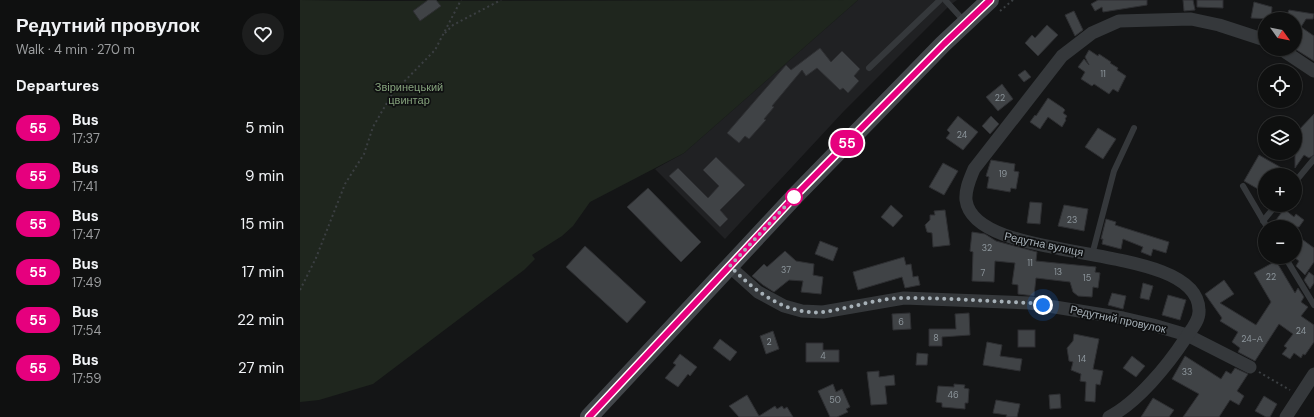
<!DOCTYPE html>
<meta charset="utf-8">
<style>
body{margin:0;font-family:"DM Sans",sans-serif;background:#1d1e1e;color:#f1f3f6;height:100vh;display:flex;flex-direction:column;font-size:15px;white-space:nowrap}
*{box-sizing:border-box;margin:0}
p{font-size:13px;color:#9b9d9f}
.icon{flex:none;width:22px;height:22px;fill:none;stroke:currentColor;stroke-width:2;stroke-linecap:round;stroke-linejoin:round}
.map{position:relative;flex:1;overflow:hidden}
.drawer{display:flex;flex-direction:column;background:#0f1010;width:300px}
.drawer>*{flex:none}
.badge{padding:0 8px;border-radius:13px;font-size:14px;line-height:26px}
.needle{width:26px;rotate:123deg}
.fabs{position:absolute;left:958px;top:12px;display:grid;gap:8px}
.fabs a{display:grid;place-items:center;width:44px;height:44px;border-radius:50%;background:#0f1010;box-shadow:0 1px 3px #0004,0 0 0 1px #2f3030;font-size:20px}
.you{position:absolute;width:20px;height:20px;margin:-10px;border:3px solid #fff;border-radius:50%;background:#1a73e8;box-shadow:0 0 0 6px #1a73e833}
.map>.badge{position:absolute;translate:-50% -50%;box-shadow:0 0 0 2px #fff}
h2{padding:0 16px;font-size:15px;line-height:36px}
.round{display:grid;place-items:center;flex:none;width:42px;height:42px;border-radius:21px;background:#1d1e1e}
.summary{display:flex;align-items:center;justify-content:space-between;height:68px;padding:0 16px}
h1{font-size:19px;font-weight:800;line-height:30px}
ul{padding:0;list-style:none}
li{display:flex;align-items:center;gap:12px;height:48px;padding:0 16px}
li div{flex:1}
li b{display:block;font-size:15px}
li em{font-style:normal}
li .badge{min-width:44px;font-weight:700;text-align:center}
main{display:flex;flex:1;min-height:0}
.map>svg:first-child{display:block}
</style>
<main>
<section class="drawer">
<div class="summary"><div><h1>Редутний провулок</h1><p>Walk · 4 min · 270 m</p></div><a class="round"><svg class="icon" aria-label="heart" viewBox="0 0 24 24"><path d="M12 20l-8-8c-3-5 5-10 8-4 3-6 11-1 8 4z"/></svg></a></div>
<h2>Departures</h2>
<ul>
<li><span class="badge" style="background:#e6007e;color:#fff">55</span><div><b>Bus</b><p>17:37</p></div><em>5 min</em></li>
<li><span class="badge" style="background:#e6007e;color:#fff">55</span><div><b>Bus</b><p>17:41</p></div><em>9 min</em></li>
<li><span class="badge" style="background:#e6007e;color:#fff">55</span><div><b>Bus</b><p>17:47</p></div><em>15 min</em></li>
<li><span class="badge" style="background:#e6007e;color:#fff">55</span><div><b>Bus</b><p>17:49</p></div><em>17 min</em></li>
<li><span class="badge" style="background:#e6007e;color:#fff">55</span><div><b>Bus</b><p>17:54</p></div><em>22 min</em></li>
<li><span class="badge" style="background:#e6007e;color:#fff">55</span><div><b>Bus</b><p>17:59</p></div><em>27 min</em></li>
</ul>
</section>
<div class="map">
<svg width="1014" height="417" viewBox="0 0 1014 417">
<rect width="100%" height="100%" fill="#141516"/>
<path fill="#202123" d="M558 0H657L650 5 544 111 425 239 355 169 384 153Z"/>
<path fill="#1f261e" d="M0 0 71 1 558 0 384 153 290 202 273 226 262 236 232 255 235 259 224 270 73 384 19 400 0 402Z"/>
<g fill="#404346" stroke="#2e2f32">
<path d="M128 0H136L141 6 120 21 113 11Z"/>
<path d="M798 0H847V5L803 12 802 7 795 11 791 4Z"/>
<path d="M883 0H893L895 10 884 11Z"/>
<path d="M897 0H923V8L897 7Z"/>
<path d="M954 2 972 7 971 19 951 18Z"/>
<path d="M989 10 1014 14 1013 19H1006L1001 27 1014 36V61L995 49V19H985Z"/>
<path d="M774 11 783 30 775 36 765 15Z"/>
<path d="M747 25 758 35 738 56 725 43 732 35 735 38Z"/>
<path d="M520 48 531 62 542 51 560 69 554 76 559 81 548 93 543 88 540 90 517 68 506 76 502 70 472 106 474 107 464 119 466 120 449 139 445 136 439 143 427 133 486 65 491 70Z"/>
<path d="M789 50 798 56 799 54 811 62 810 63 818 68 817 70 826 76 818 92 813 89 809 94 794 84 792 86 781 79 785 72 778 67 784 59 789 65 785 57Z"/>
<path d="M725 70 731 77 724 82 718 75Z"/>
<path d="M702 84 713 99 698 111 686 97Z"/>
<path d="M748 98 763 108 765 110 763 113 767 116 765 119 766 120 762 127 748 117 740 129 730 122 735 115 736 116Z"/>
<path d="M1014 114V155L1009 158 1004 155 995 168V134Z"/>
<path d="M658 116 678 132 663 150 646 138 650 133 647 130Z"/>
<path d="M691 116 699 124 690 134 682 126Z"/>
<path d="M798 128 816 139 803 159 785 147Z"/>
<path d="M959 155 994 175H965V193L944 181Z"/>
<path d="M416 157 445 185 420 210 428 219 420 227 369 176 378 168 408 198 419 186 403 170Z"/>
<path d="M691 160 715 164 714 171 719 172 716 189 711 188 710 192 687 188 689 177 686 176Z"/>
<path d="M643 163 658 171 644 195 629 187Z"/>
<path d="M348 188 401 242 381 262 327 207Z"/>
<path d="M730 202 742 203 740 224 727 223Z"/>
<path d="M591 205 603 216 593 227 581 217Z"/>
<path d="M764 205 788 209 784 231 758 226Z"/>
<path d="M984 209 994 217 996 214 1004 220 999 227H971Z"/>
<path d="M645 210 650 245 633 247 632 233 627 232 625 225 630 220V215H635L634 211Z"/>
<path d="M806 219 816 222 815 225 869 242 866 253 853 249 851 256 841 252 843 247 823 239 821 249 802 244 803 239H801Z"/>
<path d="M672 232 685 234 696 241 737 252 736 261 796 267 795 272 800 273 798 288 793 287 792 297 778 296 773 292 770 282 736 278 734 296 718 294V285L712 284 715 263 695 261 694 282 672 281 673 252 670 251Z"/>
<path d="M995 234 1014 248V262L1005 275 996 266 999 261 995 258Z"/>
<path d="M520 241 538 248 533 261 515 254Z"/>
<path d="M285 246 346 302 327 323 266 267Z"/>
<path d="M485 251 496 261 514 264 513 275 523 277 521 294 501 292 503 281 489 280 474 292 463 285 452 276 464 264 467 267Z"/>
<path d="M604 257 606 265 611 264 613 277 618 276 620 285 605 288 602 277 558 290 553 272Z"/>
<path d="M976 261 995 293 998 288 1004 297 1001 302 1008 307 1001 316 1014 325V342L1005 355 1003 354 1001 358 994 353 990 359 982 354 987 348 984 346 993 334 979 324 955 361 938 352 940 348 932 342 938 332 920 321 922 318 905 294 924 280 934 294 920 303 956 325 971 302 954 273Z"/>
<path d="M1009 272 1014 276V283L1010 289 1004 280Z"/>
<path d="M843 283 853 286 849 300 840 298Z"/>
<path d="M812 293 826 296 823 309 808 305Z"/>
<path d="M868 295 886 300 880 320 862 315Z"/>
<path d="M610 313 611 329 593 330 592 314Z"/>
<path d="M669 313 670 335 642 337V346H629V329H656L655 314Z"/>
<rect x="718" y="330" width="17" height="17"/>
<path d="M473 331 479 349 466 354 460 336Z"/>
<path d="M774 334 799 339 793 369 803 371 800 385 796 384 795 402 785 401 786 382 780 381 781 374 771 370 773 362 769 361 767 348 773 341Z"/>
<path d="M420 339 437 352 430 361 413 348Z"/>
<path d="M687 342 702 345 700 356 722 359 720 371 683 365Z"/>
<path d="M506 343H523V350H539V362H506Z"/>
<path d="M617 353 628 354 627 365H616Z"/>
<path d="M380 354 397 367 390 376 388 374 378 387 365 378 376 365 373 363Z"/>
<path d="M832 356 845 366 836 377 823 368Z"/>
<path d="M885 356 921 379 926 371 931 374 935 368 948 374 937 391 944 396 939 405 930 400 919 417H883L899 394 872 379Z"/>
<path d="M579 371V377L594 375 595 385 585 386 587 404 571 405 567 372Z"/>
<path d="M533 384 536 392 542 389 550 407 546 409 548 412 537 417H530L518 391Z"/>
<path d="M654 384 665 385 664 388 669 389 668 403H665V409L642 407V403L636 402 638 386 654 387Z"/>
<path d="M760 394 761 408 750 409 749 395Z"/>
<path d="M447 395 459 416 475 406 477 409 482 406 484 409 487 407 493 417H439L429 406Z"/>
<path d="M964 396 977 404 970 417H966L955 411Z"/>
<path d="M853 398 874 410 869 417H841Z"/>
<path d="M696 400 720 404 717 417H706L707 415 693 413Z"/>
</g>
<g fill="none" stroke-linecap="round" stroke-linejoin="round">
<g stroke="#3b3f42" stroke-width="2" stroke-dasharray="2 3" stroke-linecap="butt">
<path d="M700 11 713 0"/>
<path d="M145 33 153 25 201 0"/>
<path d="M0 290 16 258 45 184 64 154 73 127 92 94 135 50 161 0"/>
<path d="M959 372 990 390"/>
</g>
<g stroke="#35383b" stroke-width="6">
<path d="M645 0 664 21"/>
<path d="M569 68 640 0"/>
<path d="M995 182 1014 159"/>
<path d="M943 186 967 227"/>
<path d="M963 221 976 205"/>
<path d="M792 255 814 171 834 128"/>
<path d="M985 257 1014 305"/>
</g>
<g stroke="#35383b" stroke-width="13">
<path d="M981 49 1014 71"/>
<path d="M429 266 458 292 484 306 502 311 523 312 604 298 730 303 823 318 853 325 887 335 950 367"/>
<path d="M809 417C837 403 868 365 885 339 890 331 900 321 899 310 898 239 675 267 666 200 665 189 670 179 674 169L762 56 792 33 819 21 891 19 919 25 965 40"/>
<path d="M986 417 1014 374"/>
</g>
<path stroke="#43474b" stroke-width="18" d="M289 417 495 196 643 44 690 0"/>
</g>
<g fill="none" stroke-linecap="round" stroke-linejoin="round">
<g stroke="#fff" stroke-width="9">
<path id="line" d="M289 417 495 196 644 44 690 0"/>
</g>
<use href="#line" stroke="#e6007e" stroke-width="6"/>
<path stroke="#a6b0b7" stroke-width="4" stroke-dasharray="0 7.2" d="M494 197 430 266C454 291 487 316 524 312 551 308 578 298 605 298 647 298 688 301 730 303L743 305"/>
</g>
<circle fill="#fff" stroke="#e6007e" stroke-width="2" cx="494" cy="197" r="8"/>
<g text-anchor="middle" stroke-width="3.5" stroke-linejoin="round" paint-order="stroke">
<g font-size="9" fill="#8c959b">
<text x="803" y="77">11</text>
<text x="700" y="101">22</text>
<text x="662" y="138">24</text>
<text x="703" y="177">19</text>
<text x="772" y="223">23</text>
<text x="687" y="251">32</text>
<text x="730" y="266">11</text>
<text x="486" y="273">37</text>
<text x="758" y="275">13</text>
<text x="683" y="276">7</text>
<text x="971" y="280">22</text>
<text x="787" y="281">15</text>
<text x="601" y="325">6</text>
<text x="1001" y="334">24</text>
<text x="636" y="341">8</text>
<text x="952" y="342">24-А</text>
<text x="469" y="345">2</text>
<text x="523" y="359">4</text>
<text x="782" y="362">14</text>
<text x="887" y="375">33</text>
<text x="653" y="398">46</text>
<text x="535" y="403">50</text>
</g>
<g font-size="11" fill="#85a27c" stroke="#0f1011">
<text x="109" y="91">Звіринецький<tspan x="109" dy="13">цвинтар</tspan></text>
</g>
<g font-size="11" fill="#a6b0b7" stroke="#0f1011">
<text transform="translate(744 244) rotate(12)" y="4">Редутна вулиця</text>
<text transform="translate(818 319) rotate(12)" y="4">Редутний провулок</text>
</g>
</g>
</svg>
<div class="fabs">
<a><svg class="needle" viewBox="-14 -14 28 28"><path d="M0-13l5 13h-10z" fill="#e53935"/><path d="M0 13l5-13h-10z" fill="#9b9d9f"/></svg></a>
<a><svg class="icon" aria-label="locate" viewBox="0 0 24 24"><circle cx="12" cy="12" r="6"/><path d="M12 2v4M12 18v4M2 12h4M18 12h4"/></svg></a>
<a><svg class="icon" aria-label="layers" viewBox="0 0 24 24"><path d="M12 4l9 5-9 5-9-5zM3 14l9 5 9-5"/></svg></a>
<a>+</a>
<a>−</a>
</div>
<div class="you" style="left:743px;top:305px"></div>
<b class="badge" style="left:547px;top:143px;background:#e6007e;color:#fff">55</b>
</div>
</main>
